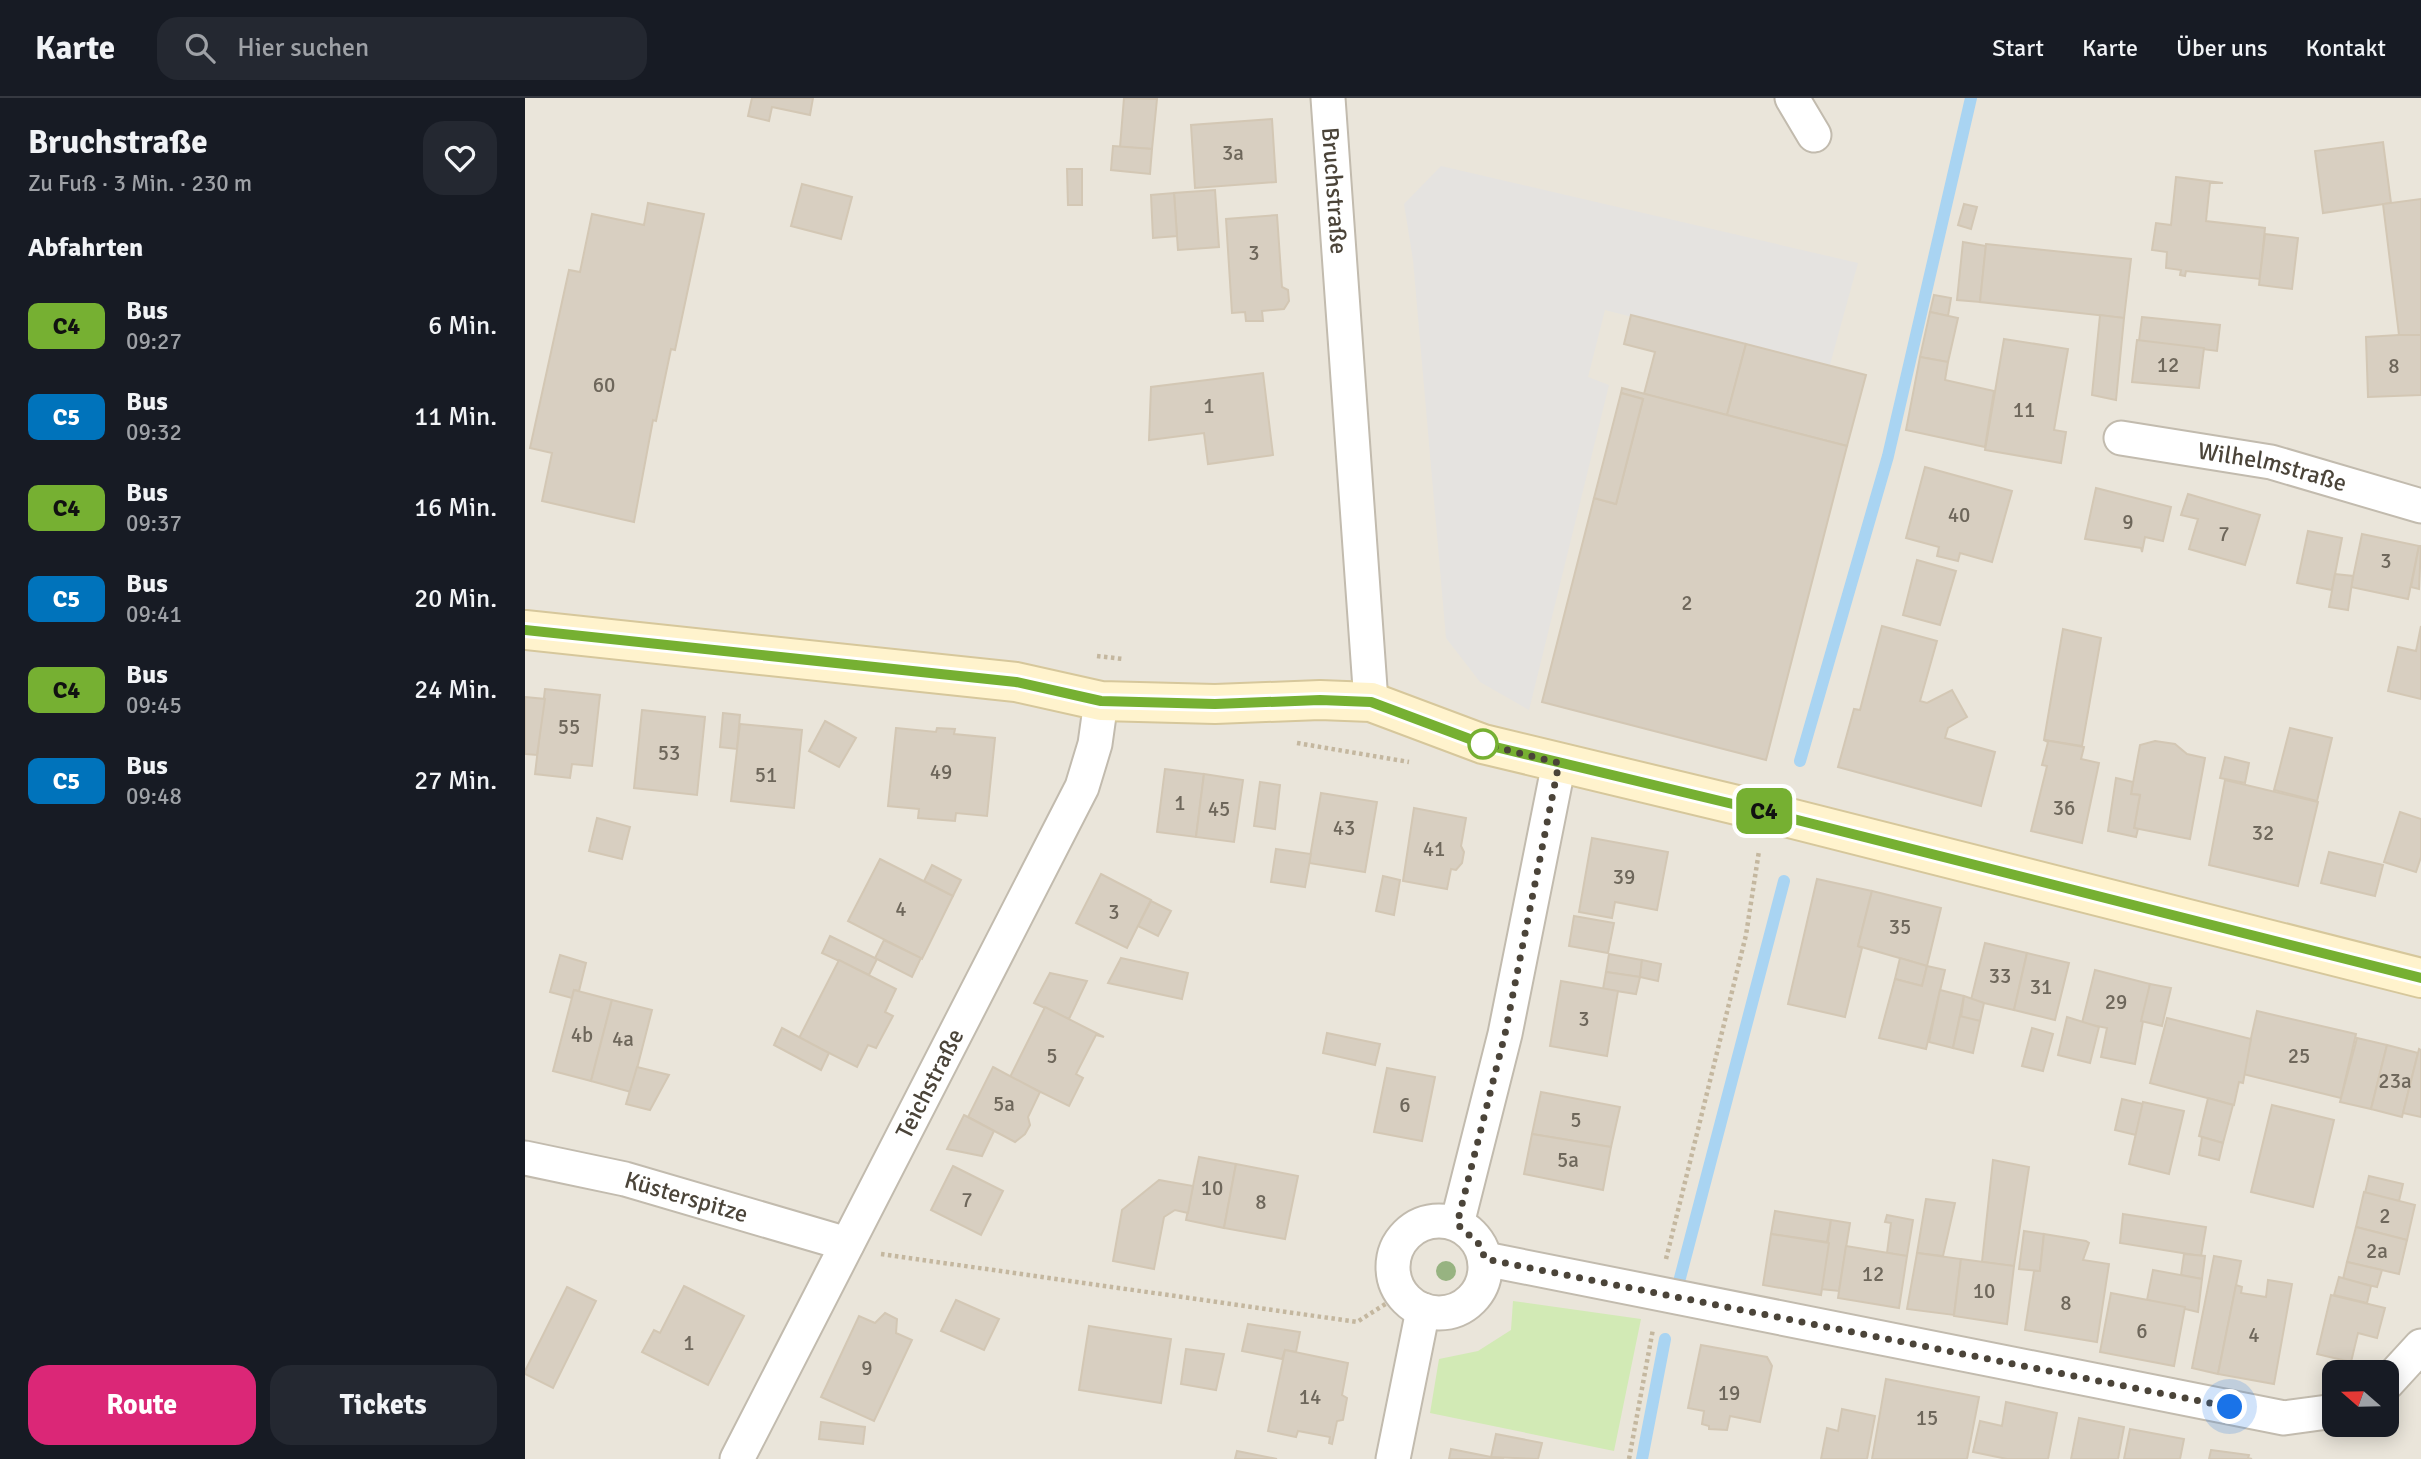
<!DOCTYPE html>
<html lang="de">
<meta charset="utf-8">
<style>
body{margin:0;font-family:Signika,sans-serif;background:#242831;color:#f1f3f6;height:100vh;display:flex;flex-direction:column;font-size:26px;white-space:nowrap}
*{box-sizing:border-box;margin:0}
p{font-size:23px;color:#9ea1a6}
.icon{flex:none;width:38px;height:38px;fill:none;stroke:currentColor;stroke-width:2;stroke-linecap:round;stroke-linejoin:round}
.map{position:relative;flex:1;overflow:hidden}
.drawer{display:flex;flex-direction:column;background:#171b24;width:525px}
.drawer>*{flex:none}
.badge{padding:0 14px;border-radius:10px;font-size:24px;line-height:46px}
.needle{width:46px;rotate:290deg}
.tools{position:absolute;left:1797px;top:1262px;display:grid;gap:14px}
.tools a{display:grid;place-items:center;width:77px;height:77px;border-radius:14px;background:#171b24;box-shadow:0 4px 18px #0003;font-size:35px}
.you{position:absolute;width:35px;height:35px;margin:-18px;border:5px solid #fff;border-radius:50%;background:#1a73e8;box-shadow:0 0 0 10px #1a73e833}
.map>.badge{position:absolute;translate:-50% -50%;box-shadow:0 0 0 4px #fff}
h2{padding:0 28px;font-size:26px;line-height:63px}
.round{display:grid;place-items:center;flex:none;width:74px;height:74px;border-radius:21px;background:#242831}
.head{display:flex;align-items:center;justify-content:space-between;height:119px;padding:0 28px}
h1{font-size:33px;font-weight:700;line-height:52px}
.button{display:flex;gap:14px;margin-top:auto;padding:14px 28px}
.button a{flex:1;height:80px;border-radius:21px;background:#db2777;color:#fff;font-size:28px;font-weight:700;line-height:80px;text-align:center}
.button a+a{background:#242831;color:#f1f3f6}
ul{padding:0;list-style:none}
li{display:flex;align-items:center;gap:21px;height:91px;padding:0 28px}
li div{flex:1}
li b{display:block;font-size:26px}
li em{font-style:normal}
li .badge{min-width:77px;font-weight:700;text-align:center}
header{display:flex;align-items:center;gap:42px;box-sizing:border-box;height:98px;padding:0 35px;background:#171b24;border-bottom:2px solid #363941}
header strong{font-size:33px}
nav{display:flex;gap:38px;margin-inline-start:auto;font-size:24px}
.search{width:490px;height:63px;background:#242831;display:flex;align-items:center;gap:18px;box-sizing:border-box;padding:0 24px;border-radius:21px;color:#9ea1a6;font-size:26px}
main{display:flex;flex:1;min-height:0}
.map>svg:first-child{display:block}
</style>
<header>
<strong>Karte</strong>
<div class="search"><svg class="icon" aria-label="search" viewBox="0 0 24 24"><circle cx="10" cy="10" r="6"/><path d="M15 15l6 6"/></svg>Hier suchen</div>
<nav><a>Start</a><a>Karte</a><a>Über uns</a><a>Kontakt</a></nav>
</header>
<main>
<section class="drawer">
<div class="head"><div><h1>Bruchstraße</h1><p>Zu Fuß · 3 Min. · 230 m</p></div><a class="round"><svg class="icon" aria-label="heart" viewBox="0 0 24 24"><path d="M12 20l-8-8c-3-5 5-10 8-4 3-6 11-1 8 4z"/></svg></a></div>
<h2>Abfahrten</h2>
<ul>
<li><span class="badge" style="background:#76b032;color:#111">C4</span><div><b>Bus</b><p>09:27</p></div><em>6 Min.</em></li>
<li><span class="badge" style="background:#0073bb;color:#fff">C5</span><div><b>Bus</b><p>09:32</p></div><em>11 Min.</em></li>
<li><span class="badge" style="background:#76b032;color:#111">C4</span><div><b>Bus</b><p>09:37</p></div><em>16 Min.</em></li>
<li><span class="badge" style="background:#0073bb;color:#fff">C5</span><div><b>Bus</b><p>09:41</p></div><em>20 Min.</em></li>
<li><span class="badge" style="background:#76b032;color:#111">C4</span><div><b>Bus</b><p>09:45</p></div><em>24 Min.</em></li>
<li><span class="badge" style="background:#0073bb;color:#fff">C5</span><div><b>Bus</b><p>09:48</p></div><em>27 Min.</em></li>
</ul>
<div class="button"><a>Route</a><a>Tickets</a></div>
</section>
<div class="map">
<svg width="1896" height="1361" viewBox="0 0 1896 1361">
<rect width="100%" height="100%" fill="#f6f3ec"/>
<path fill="#eae5da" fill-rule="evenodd" d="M0 0H1896V1361H0ZM1810 1274H1862V1326H1810Z"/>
<path fill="#d2eab5" d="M988 1203 1116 1221 1089 1353 905 1315 914 1261 953 1253 986 1232Z"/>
<path fill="#e5e3e0" d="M916 68 1333 165 1304 270 1080 212 1063 279 1084 287 1004 612 955 584 921 540 888 162 879 106Z"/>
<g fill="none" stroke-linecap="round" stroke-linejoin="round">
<g stroke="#a9d4f2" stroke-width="12">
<path d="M1275 663 1363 358 1446 0"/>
<path d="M1155 1180 1259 783"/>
<path d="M1117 1361 1140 1241"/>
</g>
</g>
<g fill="#d8cfc1" stroke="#d3c7b4" stroke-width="2">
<path d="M227 0H288L285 17 247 9 244 23 223 18Z"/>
<path d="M599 0 632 1 627 51 595 49Z"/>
<path d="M747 21 751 84 670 90 666 27Z"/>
<path d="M1858 44 1866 105 1798 115 1790 53Z"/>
<path d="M588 48 627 51 625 76 586 72Z"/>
<path d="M542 71H557V107H543Z"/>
<path d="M1651 79 1698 85H1685L1681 123 1740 130 1735 181 1661 173 1660 178 1655 177 1656 172 1641 170 1642 154 1627 152 1631 125 1646 127Z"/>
<path d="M277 86 327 99 316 141 266 128Z"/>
<path d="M690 92 694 149 653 152 649 95Z"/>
<path d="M649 95 652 138 628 140 626 97Z"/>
<path d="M1896 101V237H1874L1858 106Z"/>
<path d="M123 105 179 116 150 252 146 251 131 323 128 322 109 424 17 403 27 355 5 350 44 172 55 174 67 116 119 127Z"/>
<path d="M1439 106 1452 109 1446 131 1433 127Z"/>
<path d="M752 117 757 189 763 192 764 203 759 211 737 213 738 223H721L720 214 707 215 701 121Z"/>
<path d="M1740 136 1773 140 1767 191 1734 187Z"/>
<path d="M1438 144 1461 148 1455 204 1432 202Z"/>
<path d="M1461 146 1606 161 1599 220 1455 204Z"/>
<path d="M1409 197 1426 200 1423 218 1405 214Z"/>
<path d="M1405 214 1433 220 1423 264 1395 259Z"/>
<path d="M1106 217 1221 246 1202 317 1119 296 1130 254 1099 246Z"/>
<path d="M1575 217 1599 220 1591 302 1567 297Z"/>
<path d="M1617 219 1695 227 1692 253 1614 243Z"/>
<path d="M1874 237H1896V297L1843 299 1841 239Z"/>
<path d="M1479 241 1543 251 1529 332 1541 334 1536 365 1460 352Z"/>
<path d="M1612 242 1679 250 1674 290 1607 284Z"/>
<path d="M1221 246 1341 277 1322 348 1202 317Z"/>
<path d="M1395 259 1423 264 1420 282 1469 293 1460 349 1381 332Z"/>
<path d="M738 275 748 357 683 366 679 335 624 342 626 289Z"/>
<path d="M1097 290 1322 348 1241 662 1017 604 1069 400 1091 406 1118 301 1096 295Z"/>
<path d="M1096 295 1118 301 1091 406 1069 400Z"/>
<path d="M1400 369 1487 393 1467 464 1435 455 1433 463 1412 458 1414 449 1381 440Z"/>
<path d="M1571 390 1646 409 1638 443 1620 439 1617 454 1616 450 1560 441Z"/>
<path d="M1663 396 1735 417 1720 467 1664 451 1673 421 1656 417Z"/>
<path d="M1783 433 1817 440 1807 492 1772 485Z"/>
<path d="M1837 436 1894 448 1883 501 1826 489Z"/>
<path d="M1894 448H1896L1894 491 1886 489Z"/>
<path d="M1392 462 1431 473 1415 527 1378 517Z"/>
<path d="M1810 476 1828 478 1823 512 1804 509Z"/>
<path d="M1357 528 1412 543 1395 603 1402 605 1427 592 1442 619 1423 630 1420 640 1470 654 1456 708 1313 669 1329 611 1335 612Z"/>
<path d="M1896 528V601L1863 593 1873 549 1891 553Z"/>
<path d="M1538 531 1576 540 1557 648 1519 642Z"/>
<path d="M20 591 75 597 67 668 47 666 45 680 10 676Z"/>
<path d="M0 599 20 601 12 657 0 656Z"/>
<path d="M117 612 180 619 172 697 109 690Z"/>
<path d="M198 615 215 617 212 651 195 649Z"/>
<path d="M300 623 331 640 314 669 284 653Z"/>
<path d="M215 626 277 632 269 710 206 703Z"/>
<path d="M371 630 411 634 412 630 430 631 429 636 470 640 462 718 431 715 430 723 393 720 394 711 363 708Z"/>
<path d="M1765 630 1807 640 1792 703 1749 692Z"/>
<path d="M1519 642 1559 649 1556 661 1574 665 1557 745 1506 733 1522 668 1517 667 1523 644Z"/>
<path d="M1630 643 1650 646 1662 656 1680 660 1665 741 1609 730 1615 697 1606 696 1615 647Z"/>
<path d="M1700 659 1724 665 1720 685 1695 680Z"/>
<path d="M640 671 679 676 671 739 632 734Z"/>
<path d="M679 676 718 682 709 744 671 739Z"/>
<path d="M1591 680 1608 684 1606 696 1615 697 1609 730 1613 731 1611 739 1583 733Z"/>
<path d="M1700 682 1793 704 1773 788 1684 767Z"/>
<path d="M735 684 755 687 750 731 729 728Z"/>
<path d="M796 695 852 704 840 774 784 765Z"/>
<path d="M889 710 941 720 936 748 939 754 937 765 931 772 926 771 922 791 878 783Z"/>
<path d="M1875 714 1896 721V759L1891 774 1859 764Z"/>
<path d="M72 720 105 729 97 761 64 753Z"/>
<path d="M1067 740 1143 754 1132 812 1090 804 1087 820 1054 814Z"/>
<path d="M751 751 786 756 780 789 746 784Z"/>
<path d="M1804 754 1858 767 1850 798 1796 785Z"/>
<path d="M355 761 428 798 397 861 323 823Z"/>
<path d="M407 767 436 782 428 798 399 783Z"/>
<path d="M576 776 626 802 602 850 551 825Z"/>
<path d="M858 778 875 782 869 817 851 813Z"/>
<path d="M1292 781 1347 793 1333 848 1337 850 1320 919 1263 906Z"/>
<path d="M1347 793 1416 810 1402 868 1333 848Z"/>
<path d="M626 803 646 813 633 838 613 828Z"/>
<path d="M1049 818 1089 825 1083 855 1044 848Z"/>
<path d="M305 838 352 861 344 877 297 855Z"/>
<path d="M359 842 396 860 387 879 350 860Z"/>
<path d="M1460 845 1502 855 1489 912 1446 902Z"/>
<path d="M1502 855 1544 865 1530 922 1489 912Z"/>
<path d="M1084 856 1117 862 1115 879 1081 874Z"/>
<path d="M35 857 61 865 54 893 49 892 47 900 25 894Z"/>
<path d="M596 860 663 875 657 901 583 885Z"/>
<path d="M1375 860 1402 868 1397 888 1370 881Z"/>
<path d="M314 862 371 891 360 914 368 918 351 950 343 947 332 969 274 940Z"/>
<path d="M1117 862 1136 866 1133 883 1115 879Z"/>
<path d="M1402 868 1420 872 1401 951 1354 940 1370 881 1397 888Z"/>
<path d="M1570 872 1625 886 1610 966 1576 959 1582 930 1557 925Z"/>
<path d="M1081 874 1115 879 1111 896 1078 891Z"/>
<path d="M525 875 562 883 544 921 509 905Z"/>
<path d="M1036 883 1093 893 1082 958 1025 948Z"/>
<path d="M1625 886 1646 890 1637 928 1616 923Z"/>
<path d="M49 892 87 902 66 983 28 973Z"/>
<path d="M1415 892 1439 898 1428 950 1404 944Z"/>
<path d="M1439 898 1459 905 1455 923 1436 919Z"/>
<path d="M87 902 127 912 106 994 66 983Z"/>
<path d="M520 909 579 939 571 937 551 976 558 980 544 1008 485 979Z"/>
<path d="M1732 913 1831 936 1816 1000 1718 976Z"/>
<path d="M1435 918 1455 923 1448 955 1428 950Z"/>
<path d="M1542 919 1574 929 1565 965 1533 957Z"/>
<path d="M1642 920 1726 941 1718 985 1714 984 1709 1007 1625 985Z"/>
<path d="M257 930 304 955 296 972 249 947Z"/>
<path d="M1507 930 1528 936 1518 973 1497 968Z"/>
<path d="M802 935 855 946 850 967 798 955Z"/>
<path d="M1832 940 1862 947 1846 1011 1815 1004Z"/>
<path d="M1862 947 1893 955 1877 1019 1846 1011Z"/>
<path d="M1894 951 1896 952V1019L1878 1015Z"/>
<path d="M112 969 144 977 125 1012 101 1006Z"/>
<path d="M468 969 515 994 503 1019 505 1027 500 1036 490 1044 443 1019Z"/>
<path d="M862 970 910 979 897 1043 849 1034Z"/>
<path d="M1016 994 1095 1009 1086 1049 1007 1036Z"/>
<path d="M1683 1000 1708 1007 1698 1045 1674 1038Z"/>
<path d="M1597 1001 1618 1006 1611 1037 1590 1032Z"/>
<path d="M1618 1004 1659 1013 1644 1076 1604 1066Z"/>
<path d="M1747 1007 1809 1022 1788 1109 1726 1094Z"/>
<path d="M439 1017 469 1033 457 1058 422 1051Z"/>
<path d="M1007 1036 1086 1049 1078 1092 999 1076Z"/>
<path d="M1677 1039 1698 1045 1694 1062 1674 1057Z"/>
<path d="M674 1059 711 1066 699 1130 661 1122Z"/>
<path d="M1468 1062 1504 1069 1489 1168 1457 1164Z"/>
<path d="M711 1066 773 1078 760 1141 699 1130Z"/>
<path d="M428 1068 478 1093 456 1137 406 1112Z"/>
<path d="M1844 1078 1878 1086 1874 1103 1840 1095Z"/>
<path d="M634 1082 668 1088 663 1115 650 1112 639 1119 629 1171 588 1163 597 1112Z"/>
<path d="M1839 1094 1890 1107 1882 1142 1831 1129Z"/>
<path d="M1401 1101 1430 1105 1418 1158 1392 1155Z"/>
<path d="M1250 1113 1306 1122 1302 1144 1246 1136Z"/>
<path d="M1598 1116 1681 1129 1676 1158 1595 1145Z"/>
<path d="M1362 1117 1388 1122 1382 1158 1362 1155 1366 1125 1360 1124Z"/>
<path d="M1306 1122 1325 1125 1314 1193 1296 1191Z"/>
<path d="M1831 1129 1882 1142 1874 1176 1822 1164Z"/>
<path d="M1499 1133 1519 1136 1515 1173 1494 1171Z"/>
<path d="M1246 1136 1304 1145 1296 1197 1238 1187Z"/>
<path d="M1519 1136 1561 1143 1564 1145 1558 1162 1584 1166 1572 1244 1500 1232 1509 1173H1515Z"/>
<path d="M1321 1148 1382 1158 1374 1210 1313 1200Z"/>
<path d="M1392 1155 1436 1161 1429 1217 1382 1211Z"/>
<path d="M1659 1156 1680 1158 1677 1181 1656 1177Z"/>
<path d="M1689 1158 1716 1163 1693 1276 1667 1270Z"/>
<path d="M1436 1161 1489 1168 1482 1226 1429 1218Z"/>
<path d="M1822 1164 1857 1172 1852 1189 1818 1181Z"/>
<path d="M1628 1172 1677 1181 1673 1214 1622 1202Z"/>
<path d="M1814 1179 1846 1188 1842 1205 1809 1197Z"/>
<path d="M1743 1182 1767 1186 1749 1286 1693 1276 1711 1187 1717 1189 1716 1195 1741 1199Z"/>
<path d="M159 1188 219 1218 183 1287 117 1254 129 1232 135 1235Z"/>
<path d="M42 1189 71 1203 28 1290 0 1276V1273Z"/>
<path d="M1586 1195 1660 1209 1649 1268 1575 1254Z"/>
<path d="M1806 1197 1860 1210 1852 1240 1833 1235 1826 1264 1792 1256Z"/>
<path d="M431 1202 474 1221 459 1252 416 1233Z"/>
<path d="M360 1215 372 1221 371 1235 387 1242 349 1323 296 1299 334 1218 350 1225Z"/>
<path d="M723 1226 775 1234 771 1254 760 1252 757 1261 717 1253Z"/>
<path d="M564 1228 646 1241 636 1305 554 1292Z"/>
<path d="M1176 1247 1242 1259 1247 1268 1235 1324 1205 1318 1202 1332 1184 1331V1328L1177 1326 1179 1313 1163 1310Z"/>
<path d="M661 1251 699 1256 691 1292 656 1286Z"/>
<path d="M760 1252 823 1265 817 1297 822 1300 818 1322 812 1323 807 1346 804 1345 805 1339 773 1333 771 1339 743 1333Z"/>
<path d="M1361 1281 1454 1299 1442 1361H1347Z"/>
<path d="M1481 1304 1532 1315 1523 1361H1482L1448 1354 1455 1323 1477 1328Z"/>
<path d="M1317 1311 1350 1318 1342 1361H1296L1302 1330 1313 1333Z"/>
<path d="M1554 1320 1599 1329 1593 1361H1546Z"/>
<path d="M296 1324 340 1329 338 1346 294 1341Z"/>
<path d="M1605 1331 1659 1341 1655 1361H1599Z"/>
<path d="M971 1336 1017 1345 1013 1361 966 1359Z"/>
<path d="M926 1351 966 1359 979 1361H924Z"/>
<path d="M1686 1352 1724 1357 1723 1360 1727 1361H1684Z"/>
<path d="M712 1353 752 1361H710Z"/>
</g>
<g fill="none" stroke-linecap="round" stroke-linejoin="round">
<g stroke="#c2bbae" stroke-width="37">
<g id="street">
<path id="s1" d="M803 0 846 604"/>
<path d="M1267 0 1289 37"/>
<path id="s2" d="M1596 340 1746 364 1896 408"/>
<path id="s3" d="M0 1060 100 1081 322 1146"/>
<circle cx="914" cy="1169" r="46"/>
<path d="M932 1126 980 936 1034 665"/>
<path d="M960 1161 1759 1320 1810 1313"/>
<path d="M1862 1285 1896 1248"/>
<path id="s4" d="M212 1361 557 689 570 646 576 603"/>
<path d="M868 1361 898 1212"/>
</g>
</g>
<g stroke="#d6c79b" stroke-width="42">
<path id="secondary" d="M0 532 491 584 576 603 690 606 795 602 846 604 958 646 1241 714 1896 880"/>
</g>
<g stroke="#c4b79f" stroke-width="4.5" stroke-dasharray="3.5 3.5" stroke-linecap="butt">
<path d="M572 558 598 561"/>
<path d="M772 645 884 664"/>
<path d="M356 1156 832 1224 862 1205"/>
<path d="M1141 1161 1221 837 1234 753"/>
<path d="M1104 1361 1128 1231"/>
</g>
<use href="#street" stroke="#fff" stroke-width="33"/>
<use href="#secondary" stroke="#fff3cd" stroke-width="38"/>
</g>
<circle fill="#97b381" cx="921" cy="1173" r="10"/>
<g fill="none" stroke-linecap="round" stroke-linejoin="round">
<g stroke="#fff" stroke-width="16">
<path id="line" d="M0 532 491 584 576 603 690 606 795 602 846 604 958 646 1241 714 1896 880"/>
</g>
<use href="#line" stroke="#76b032" stroke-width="10"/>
<path stroke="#4b4439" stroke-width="7" stroke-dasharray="0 12.6" d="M958 646 1034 665 980 936 932 1126 955 1147 960 1161 1705 1309"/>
</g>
<circle fill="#fff" stroke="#76b032" stroke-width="3.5" cx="958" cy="646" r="14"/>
<g text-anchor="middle" stroke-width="6" stroke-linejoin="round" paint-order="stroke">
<g font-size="21" fill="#6e675b">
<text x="708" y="62">3a</text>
<text x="729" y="162">3</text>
<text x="1643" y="274">12</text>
<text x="1869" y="275">8</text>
<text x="79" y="294">60</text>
<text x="684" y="315">1</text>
<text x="1499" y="319">11</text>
<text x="1434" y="424">40</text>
<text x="1603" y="431">9</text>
<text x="1699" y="443">7</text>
<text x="1861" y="470">3</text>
<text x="1162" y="512">2</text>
<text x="44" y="636">55</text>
<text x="144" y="662">53</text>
<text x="416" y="681">49</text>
<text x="241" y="684">51</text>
<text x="655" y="712">1</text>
<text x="1539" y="717">36</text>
<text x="694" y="718">45</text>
<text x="819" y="737">43</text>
<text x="1738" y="742">32</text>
<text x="909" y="758">41</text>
<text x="1099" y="786">39</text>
<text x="376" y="818">4</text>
<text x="589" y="821">3</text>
<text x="1375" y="836">35</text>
<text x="1475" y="885">33</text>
<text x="1516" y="896">31</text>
<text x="1591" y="911">29</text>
<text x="1059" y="928">3</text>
<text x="57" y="944">4b</text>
<text x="98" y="948">4a</text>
<text x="527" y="965">5</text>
<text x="1774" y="965">25</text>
<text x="1870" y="990">23a</text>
<text x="479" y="1013">5a</text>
<text x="880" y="1014">6</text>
<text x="1051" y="1029">5</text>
<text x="1043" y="1069">5a</text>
<text x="687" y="1097">10</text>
<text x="442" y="1109">7</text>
<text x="736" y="1111">8</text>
<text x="1860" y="1125">2</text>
<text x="1852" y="1160">2a</text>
<text x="1348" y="1183">12</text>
<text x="1459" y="1200">10</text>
<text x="1541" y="1212">8</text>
<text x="1617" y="1240">6</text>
<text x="1729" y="1244">4</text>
<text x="164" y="1252">1</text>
<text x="342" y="1277">9</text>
<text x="1204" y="1302">19</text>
<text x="785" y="1306">14</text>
<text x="1402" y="1327">15</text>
</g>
<g font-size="24" fill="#4b4439" stroke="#fff">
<text dy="8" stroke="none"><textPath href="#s1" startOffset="93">Bruchstraße</textPath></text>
<text dy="8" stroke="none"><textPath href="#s2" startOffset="154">Wilhelmstraße</textPath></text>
<text dy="8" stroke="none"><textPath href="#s4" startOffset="422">Teichstraße</textPath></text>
<text dy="8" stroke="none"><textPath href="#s3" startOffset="166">Küsterspitze</textPath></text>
</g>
</g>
</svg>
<div class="tools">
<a><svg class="needle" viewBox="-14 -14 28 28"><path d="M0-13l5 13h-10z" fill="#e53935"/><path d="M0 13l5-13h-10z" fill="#9ea1a6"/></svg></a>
</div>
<div class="you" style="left:1705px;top:1309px"></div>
<b class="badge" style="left:1239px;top:713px;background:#76b032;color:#111">C4</b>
</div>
</main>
